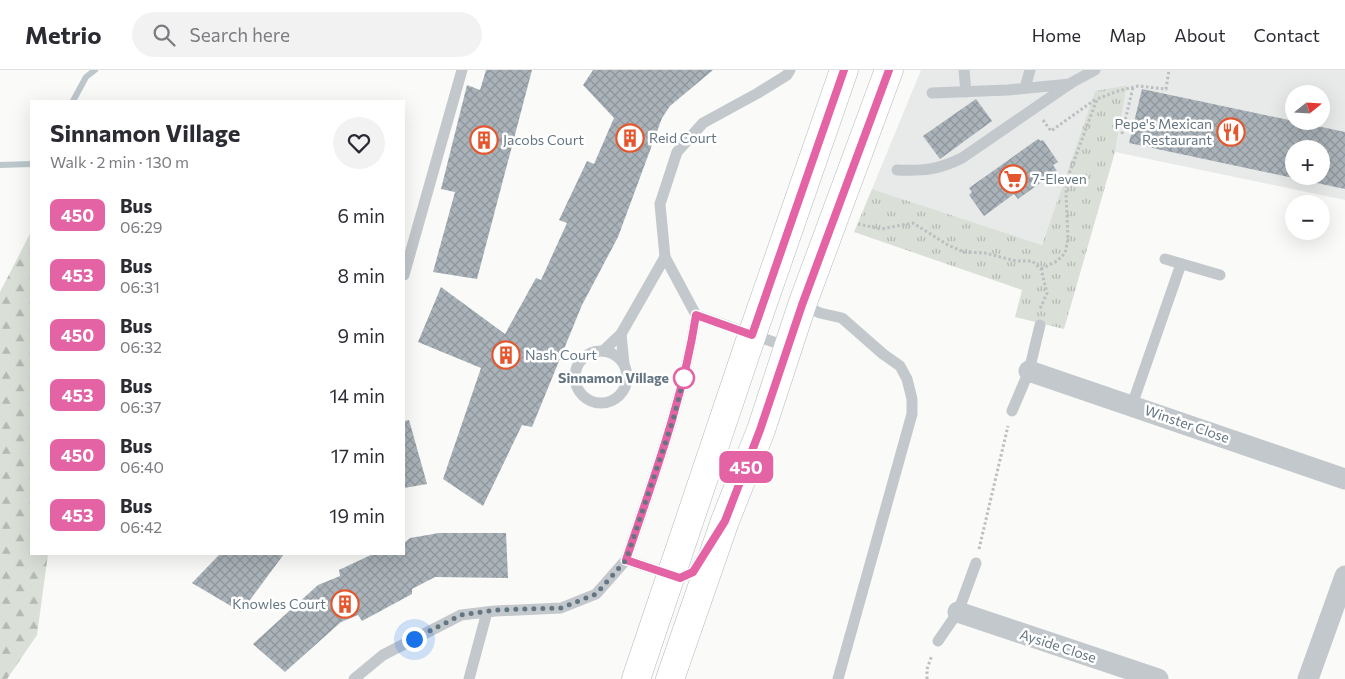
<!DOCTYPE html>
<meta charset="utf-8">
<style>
body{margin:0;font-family:Commissioner,sans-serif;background:#f2f2f3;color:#2b2b33;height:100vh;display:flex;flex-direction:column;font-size:19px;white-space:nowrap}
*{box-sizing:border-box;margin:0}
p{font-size:16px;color:#7c7c81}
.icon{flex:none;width:28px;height:28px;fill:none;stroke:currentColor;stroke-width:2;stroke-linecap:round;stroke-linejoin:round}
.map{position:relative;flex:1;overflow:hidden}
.drawer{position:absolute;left:30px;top:30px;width:375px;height:455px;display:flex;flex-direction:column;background:#fff;border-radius:0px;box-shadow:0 5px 20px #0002}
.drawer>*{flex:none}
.badge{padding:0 10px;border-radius:8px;font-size:18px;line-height:32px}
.needle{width:32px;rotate:72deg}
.tools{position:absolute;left:1285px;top:15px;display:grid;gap:10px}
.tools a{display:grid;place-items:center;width:45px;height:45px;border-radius:50%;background:#fff;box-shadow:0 5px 20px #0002;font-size:25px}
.you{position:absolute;width:25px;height:25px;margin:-12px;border:4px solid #fff;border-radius:50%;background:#1a73e8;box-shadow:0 0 0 8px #1a73e833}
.map>.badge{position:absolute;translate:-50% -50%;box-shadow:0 0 0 2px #fff}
.round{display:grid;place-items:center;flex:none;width:52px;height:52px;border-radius:26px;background:#f2f2f3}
.head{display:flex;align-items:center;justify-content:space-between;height:85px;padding:0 20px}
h1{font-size:24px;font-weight:700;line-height:38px}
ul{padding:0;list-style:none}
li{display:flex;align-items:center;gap:15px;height:60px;padding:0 20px}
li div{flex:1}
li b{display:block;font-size:19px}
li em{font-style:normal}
li .badge{min-width:55px;font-weight:700;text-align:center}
header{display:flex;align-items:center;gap:30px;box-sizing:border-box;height:70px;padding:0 25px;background:#fff;border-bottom:1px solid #e1e1e2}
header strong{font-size:24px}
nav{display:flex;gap:28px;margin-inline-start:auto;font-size:18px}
.search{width:350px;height:45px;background:#f2f2f3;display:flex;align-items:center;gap:12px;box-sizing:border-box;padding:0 18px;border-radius:28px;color:#7c7c81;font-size:19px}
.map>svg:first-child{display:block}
</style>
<header>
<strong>Metrio</strong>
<div class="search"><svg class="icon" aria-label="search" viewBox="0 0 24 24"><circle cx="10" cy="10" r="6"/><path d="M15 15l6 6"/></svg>Search here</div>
<nav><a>Home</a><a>Map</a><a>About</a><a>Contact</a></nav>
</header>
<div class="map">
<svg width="1345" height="609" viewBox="0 0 1345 609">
<defs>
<pattern id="forest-firs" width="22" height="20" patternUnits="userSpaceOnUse" patternTransform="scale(1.25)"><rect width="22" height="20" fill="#dadfd7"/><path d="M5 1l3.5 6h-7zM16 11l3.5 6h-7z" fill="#b4b9b4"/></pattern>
<pattern id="park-tufts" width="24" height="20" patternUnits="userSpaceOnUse" patternTransform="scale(1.25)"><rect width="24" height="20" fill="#dadfd7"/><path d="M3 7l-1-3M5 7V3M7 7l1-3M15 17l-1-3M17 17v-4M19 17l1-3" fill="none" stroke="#b4b9b4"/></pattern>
<pattern id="building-cross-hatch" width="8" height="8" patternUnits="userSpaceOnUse" patternTransform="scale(1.25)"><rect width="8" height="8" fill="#aab3b9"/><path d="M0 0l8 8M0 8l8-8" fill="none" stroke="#8e969c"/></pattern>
</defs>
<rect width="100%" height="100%" fill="#fafaf8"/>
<path fill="#e8e9e9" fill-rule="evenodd" d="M921 0H1345V130L1115 82 1127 15 1095 21 1042 175 872 119ZM1294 24H1321V51H1294ZM1294 79H1321V106H1294Z"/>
<path fill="url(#forest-firs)" d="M31 162V484H48L37 565 7 609H0V222Z"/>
<path fill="url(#park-tufts)" d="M1127 15 1115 82 1064 259 1015 247 1022 220 854 162 872 119 1042 175 1095 21Z"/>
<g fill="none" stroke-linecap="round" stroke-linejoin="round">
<g stroke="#bbc7cb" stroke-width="6">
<path d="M73 31 86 7 95 0"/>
<path d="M0 95 31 94"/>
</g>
</g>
<g fill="url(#building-cross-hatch)" fill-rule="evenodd">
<path d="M486 0H532L477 209 433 202 455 122 441 119 467 15 480 20Z"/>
<path d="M593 0H713L670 36 662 48 618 167 582 235 532 357 522 355 483 436 443 409 481 298 418 272 441 217 505 264 536 208 541 210 567 153 559 150 587 91 594 94 614 48 583 15Z"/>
<path d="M1142 19 1345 62V119L1129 73ZM1294 79H1321V106H1294Z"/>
<path d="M976 29 992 51 940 89 923 66Z"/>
<path d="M1038 69 1041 71 1043 70 1058 92 1053 95 1057 101 1018 129 1014 124 984 146 969 125 972 122 969 118Z"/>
<path d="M409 350 427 414 404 418V351Z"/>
<path d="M439 463H506L508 508 435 507 412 519V524L362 551 358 545 341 552 285 602 253 574 318 515 340 506 339 500 373 484H404V473L410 468Z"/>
<path d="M220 484H284L241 542 192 513Z"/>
</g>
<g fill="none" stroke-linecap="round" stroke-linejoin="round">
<g stroke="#b3babf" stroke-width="29">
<g id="secondary">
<path d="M636 609 752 265 844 0"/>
<path d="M670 609 725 451 761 360 802 235 889 0"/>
</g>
</g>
<g stroke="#bbbfc2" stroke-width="3" stroke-dasharray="2.5 2.5" stroke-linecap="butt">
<path d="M1043 50 1051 61 1096 29"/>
<path d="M1122 64 1133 17"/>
<path d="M858 154 881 159 913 153 948 175 964 182 985 183 1016 191H1032L1041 199 1047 223 1040 239"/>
<path d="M1041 199 1057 191 1065 183 1068 169 1066 123 1068 107 1097 29 1118 21 1138 16 1166 19 1169 0"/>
<path d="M979 479 1008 356"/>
<path d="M927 609V599L932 585"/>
</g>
<g stroke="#c3c8cc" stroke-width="11">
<path d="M964 0 966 22"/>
<path d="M1025 18 1030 0"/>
<path d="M932 23 1008 20 1070 14"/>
<path d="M897 100C923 101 938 100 962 88L1071 13 1095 0"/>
<path d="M1165 189 1220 205"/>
<path d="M404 205 462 0"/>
<path d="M802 235 820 243 842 248 883 284 900 296 907 309 912 329V344L838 609"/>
<path d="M696 245 665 187 660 134 677 82 703 53 758 23 787 5 790 0"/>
<path d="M621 264 624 294"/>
<circle cx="601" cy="307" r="26"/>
<path d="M603 281 621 264 665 187"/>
<path d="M1132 335 1181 194"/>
<path d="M1012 341 1029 301 1040 255"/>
<path d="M700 490 693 502 680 508 626 490C653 409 683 330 696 245L788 277"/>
<path d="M938 571 958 542 976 493"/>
<path d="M354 609 383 585 461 545 495 541 561 538 596 524 626 490"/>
<path d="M469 609 487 542"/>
</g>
<g stroke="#c3c8cc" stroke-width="21">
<path d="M1029 301 1345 409"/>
<path d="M958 542 1158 609"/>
<path d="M1308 609 1345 506"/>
</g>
<use href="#secondary" stroke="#fff" stroke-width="28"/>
</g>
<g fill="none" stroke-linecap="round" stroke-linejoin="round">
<g stroke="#fff" stroke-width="11">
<path id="line" d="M844 0 752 265 696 245C683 330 653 409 626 490L680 508 693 502 725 451 760 360 802 235 889 0"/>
</g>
<use href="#line" stroke="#e463a4" stroke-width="8"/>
<path stroke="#657683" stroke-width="5" stroke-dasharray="0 9" d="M414 569 461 545 495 540 561 538 596 524 626 490 673 350 684 308"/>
</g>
<defs>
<g id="restaurant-ring" transform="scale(1.4375)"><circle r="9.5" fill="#fff" stroke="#e4572e" stroke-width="1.5"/><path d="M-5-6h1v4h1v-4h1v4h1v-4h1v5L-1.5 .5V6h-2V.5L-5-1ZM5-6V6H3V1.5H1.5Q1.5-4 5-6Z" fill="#e4572e"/></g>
<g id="building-ring" transform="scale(1.4375)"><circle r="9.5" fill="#fff" stroke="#e4572e" stroke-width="1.5"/><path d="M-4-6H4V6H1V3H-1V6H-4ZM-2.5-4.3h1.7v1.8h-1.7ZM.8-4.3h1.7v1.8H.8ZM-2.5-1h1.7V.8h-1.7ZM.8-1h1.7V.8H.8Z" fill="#e4572e"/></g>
<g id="supermarket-ring" transform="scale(1.4375)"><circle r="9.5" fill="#fff" stroke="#e4572e" stroke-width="1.5"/><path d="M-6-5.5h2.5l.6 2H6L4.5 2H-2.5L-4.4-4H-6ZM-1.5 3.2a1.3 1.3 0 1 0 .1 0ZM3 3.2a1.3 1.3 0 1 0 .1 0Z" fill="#e4572e"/></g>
</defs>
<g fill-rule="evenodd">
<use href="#restaurant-ring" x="1231" y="62"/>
<use href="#building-ring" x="630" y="68"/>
<use href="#building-ring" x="484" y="70"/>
<use href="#supermarket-ring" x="1013" y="109"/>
<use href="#building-ring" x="506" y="285"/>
<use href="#building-ring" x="345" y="534"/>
</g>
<circle fill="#fff" stroke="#e463a4" stroke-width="2.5" cx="684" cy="308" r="10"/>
<g text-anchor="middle" stroke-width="5" stroke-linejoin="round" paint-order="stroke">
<g font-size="14" fill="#657683" stroke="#fff" text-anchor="start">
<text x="1212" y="59" text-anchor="end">Pepe's Mexican<tspan x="1212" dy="16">Restaurant</tspan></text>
<text x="649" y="73">Reid Court</text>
<text x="503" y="75">Jacobs Court</text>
<text x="1032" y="114">7-Eleven</text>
<text x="525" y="290">Nash Court</text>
<text x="326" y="539" text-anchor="end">Knowles Court</text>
</g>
<g font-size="14" font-weight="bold" fill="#657683" stroke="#fff" text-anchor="end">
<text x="669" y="313">Sinnamon Village</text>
</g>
<g font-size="14" fill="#657683" stroke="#fff">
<text transform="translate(1187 354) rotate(19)" y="5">Winster Close</text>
<text transform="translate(1058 576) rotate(18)" y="5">Ayside Close</text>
</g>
</g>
</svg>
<div class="tools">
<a><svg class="needle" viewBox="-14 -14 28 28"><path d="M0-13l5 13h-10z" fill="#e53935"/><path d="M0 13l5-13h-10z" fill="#7c7c81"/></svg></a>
<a>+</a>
<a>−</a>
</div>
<div class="you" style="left:414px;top:569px"></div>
<b class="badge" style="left:746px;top:397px;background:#e463a4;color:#fff">450</b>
<section class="drawer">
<div class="head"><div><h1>Sinnamon Village</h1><p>Walk · 2 min · 130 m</p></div><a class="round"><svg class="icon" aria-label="heart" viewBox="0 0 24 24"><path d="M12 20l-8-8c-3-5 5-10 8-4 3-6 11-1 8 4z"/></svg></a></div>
<ul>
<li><span class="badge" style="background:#e463a4;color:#fff">450</span><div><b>Bus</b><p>06:29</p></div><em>6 min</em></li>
<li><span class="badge" style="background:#e463a4;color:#fff">453</span><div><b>Bus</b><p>06:31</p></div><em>8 min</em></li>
<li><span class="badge" style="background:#e463a4;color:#fff">450</span><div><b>Bus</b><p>06:32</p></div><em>9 min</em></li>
<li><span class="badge" style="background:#e463a4;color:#fff">453</span><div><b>Bus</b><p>06:37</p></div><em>14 min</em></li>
<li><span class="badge" style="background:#e463a4;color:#fff">450</span><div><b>Bus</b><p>06:40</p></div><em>17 min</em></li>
<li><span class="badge" style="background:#e463a4;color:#fff">453</span><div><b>Bus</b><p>06:42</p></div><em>19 min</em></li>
</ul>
</section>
</div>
